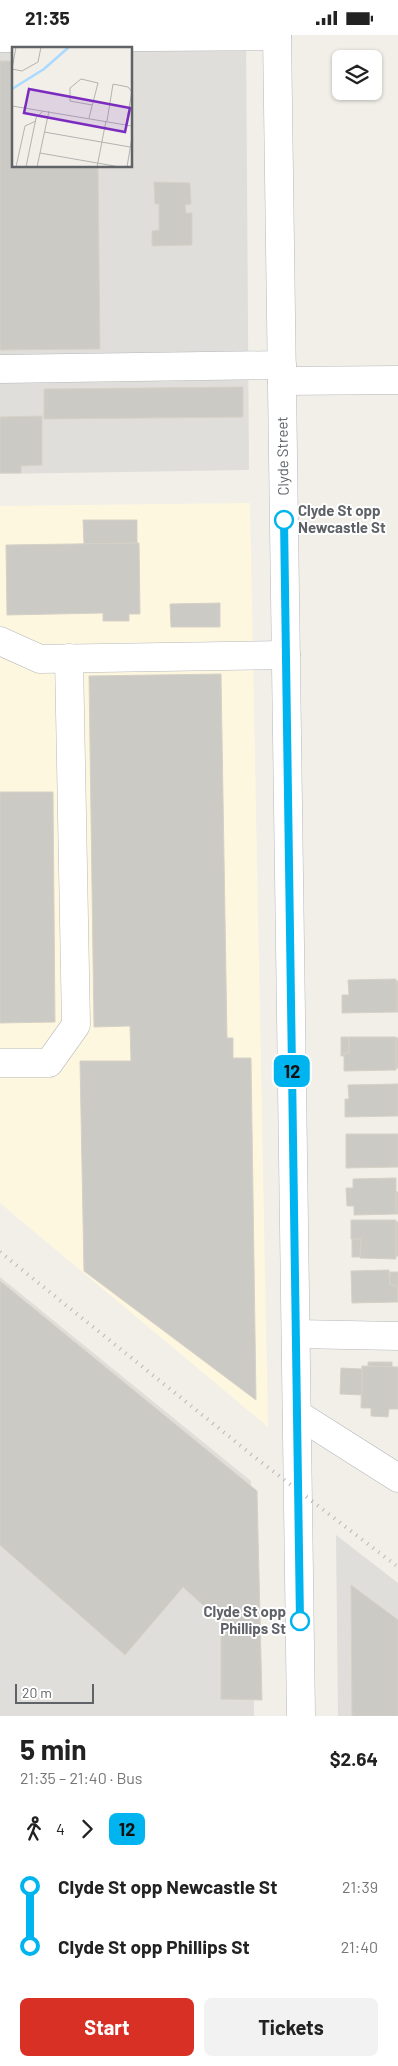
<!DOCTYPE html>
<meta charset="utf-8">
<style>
body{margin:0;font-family:Barlow,sans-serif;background:#f2f2f2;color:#222;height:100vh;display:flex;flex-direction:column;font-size:19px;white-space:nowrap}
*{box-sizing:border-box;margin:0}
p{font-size:16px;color:#767676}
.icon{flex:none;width:28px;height:28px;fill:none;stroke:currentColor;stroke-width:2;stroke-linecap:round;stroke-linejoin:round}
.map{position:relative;height:1681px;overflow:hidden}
.side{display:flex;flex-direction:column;background:#fff;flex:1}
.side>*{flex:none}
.badge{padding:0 10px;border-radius:8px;font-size:18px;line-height:32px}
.fabs{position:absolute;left:332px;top:15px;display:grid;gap:10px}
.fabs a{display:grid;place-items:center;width:50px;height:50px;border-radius:8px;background:#fff;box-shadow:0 1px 4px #0004;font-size:25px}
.scale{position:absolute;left:15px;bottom:12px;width:79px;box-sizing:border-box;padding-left:5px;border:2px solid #5f6368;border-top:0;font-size:14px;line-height:18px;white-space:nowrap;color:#5f6368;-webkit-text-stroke:4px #fff;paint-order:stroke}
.map>.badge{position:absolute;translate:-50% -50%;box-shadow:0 0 0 2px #fff}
.legs{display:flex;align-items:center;gap:8px;height:55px;padding:0 20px;font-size:16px}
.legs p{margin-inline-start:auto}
.summary{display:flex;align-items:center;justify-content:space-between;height:85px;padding:0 20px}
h1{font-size:28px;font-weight:700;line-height:38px}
.button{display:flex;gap:10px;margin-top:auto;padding:10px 20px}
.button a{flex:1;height:58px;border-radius:8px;background:#d93025;color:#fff;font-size:20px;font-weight:700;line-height:58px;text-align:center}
.button a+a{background:#f2f2f2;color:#222}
ul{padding:0 20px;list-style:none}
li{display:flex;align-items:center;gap:18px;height:60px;font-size:19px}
li i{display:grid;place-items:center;width:8px;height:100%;margin:0 6px;background:currentColor}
li i::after{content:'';width:12px;height:12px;margin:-6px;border:4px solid;border-radius:50%;background:#fff}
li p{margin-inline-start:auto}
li:first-child i{background:linear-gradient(#0000 50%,currentColor 0)}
li:last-child i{background:linear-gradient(currentColor 50%,#0000 0)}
.status{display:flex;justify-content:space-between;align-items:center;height:35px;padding:0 25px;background:#fff;direction:ltr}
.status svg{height:14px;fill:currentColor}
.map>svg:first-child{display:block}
</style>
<div class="status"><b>21:35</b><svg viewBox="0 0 49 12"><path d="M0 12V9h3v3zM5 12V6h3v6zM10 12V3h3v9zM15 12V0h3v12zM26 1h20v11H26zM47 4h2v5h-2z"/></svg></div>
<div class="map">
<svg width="398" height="1681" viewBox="0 0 398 1681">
<rect width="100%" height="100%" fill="#f1efe8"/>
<path fill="#fef7e0" d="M250 468 268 1392 0 1168V471Z"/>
<g fill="#e0deda" fill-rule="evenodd">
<path d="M246 4 249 435 0 439V6ZM14 14H131V131H14Z"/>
<path d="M0 1242 251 1446 254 1681H0Z"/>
<path d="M336 1500 398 1548V1681H338Z"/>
</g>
<g fill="#cccac5" stroke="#d6d1c6">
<path d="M0 26H14V131H98L100 314 0 315Z"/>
<path d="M154 147 190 148 191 169 185 170 186 178H192V210L152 211V196L159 195V169H155Z"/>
<path d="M243 352V382L44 384V354Z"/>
<path d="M42 381V430L21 431V438H0V382Z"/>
<path d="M83 485H137V508L84 509Z"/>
<path d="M139 508 140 579H129V586H103V578L7 580 6 510Z"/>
<path d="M220 568V592H171L170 569Z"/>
<path d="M221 639 227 1003H233V1023H251L256 1365 84 1236 80 1026H131L130 991 94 992 89 641Z"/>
<path d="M0 757H53L55 987 0 988Z"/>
<path d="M396 944 398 977 342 978V960H349L348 945Z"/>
<path d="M396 946H398V975H397Z"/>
<path d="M341 1002H349V1018H344V1021H341Z"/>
<path d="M349 1002H396V1035L344 1036V1018H349Z"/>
<rect x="396" y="1003" width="2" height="30"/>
<path d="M398 1049V1081L345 1082V1064H349L348 1050Z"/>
<path d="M346 1099H398V1132L346 1133Z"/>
<path d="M396 1143V1179L354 1180V1171H347L346 1153H353V1144Z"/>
<rect x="396" y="1157" width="2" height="22"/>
<path d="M351 1185H396V1224L360 1223 361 1204H351Z"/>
<rect x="396" y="1187" width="2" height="34"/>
<path d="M352 1204H361L360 1222H352Z"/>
<path d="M389 1235 390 1250H397L398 1267 352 1268 351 1236Z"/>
<path d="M390 1237H398V1266L397 1250H390Z"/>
<path d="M0 1246 257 1456 262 1665 221 1664V1580H214L183 1552 125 1620 0 1510Z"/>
<path d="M368 1327H392V1332L368 1331Z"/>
<path d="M362 1331 398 1332V1374H389L388 1382 371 1381V1373H361Z"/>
<path d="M341 1333 362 1334V1360L340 1359Z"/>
<path d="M351 1550 398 1585V1681H352Z"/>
</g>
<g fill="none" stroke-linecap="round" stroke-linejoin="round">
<g stroke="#b5b8bc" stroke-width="29">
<g id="minor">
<path d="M277 0 301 1681"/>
<path d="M0 3 277 1"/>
<path d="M0 334 282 330"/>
<path d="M282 346 398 345"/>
<path d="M0 606 40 624 286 620"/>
<path d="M0 1028H49L76 990 69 623"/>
<path d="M296 1299 398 1301"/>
<path d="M297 1379 398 1443"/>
</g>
</g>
<use href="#minor" stroke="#fff" stroke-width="28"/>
<path stroke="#b6b7b8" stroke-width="4" stroke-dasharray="1 6" stroke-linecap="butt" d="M0 1217 257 1424 398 1532"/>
</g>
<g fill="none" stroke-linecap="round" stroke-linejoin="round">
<g stroke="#fff" stroke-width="11">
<path id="line-1" d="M284 485 300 1586"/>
</g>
<use href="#line-1" stroke="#00b5ef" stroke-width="8"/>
</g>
<g fill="#fff" stroke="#00b5ef" stroke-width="2.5">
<circle cx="284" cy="485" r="9"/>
<circle cx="300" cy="1586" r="9"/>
</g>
<g text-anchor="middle" stroke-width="4" stroke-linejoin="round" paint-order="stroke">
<g font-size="15" fill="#5f6368" stroke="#fff">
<text transform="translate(283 421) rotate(-91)" y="5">Clyde Street</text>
</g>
<g font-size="15" font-weight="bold" fill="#5f6368" stroke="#fff" text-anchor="start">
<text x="298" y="481">Clyde St opp<tspan x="298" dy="17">Newcastle St</tspan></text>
<text x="286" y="1582" text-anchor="end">Clyde St opp<tspan x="286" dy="17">Phillips St</tspan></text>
</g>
</g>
<g transform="translate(12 12)">
<rect width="120" height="120" fill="#f1efe8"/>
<path fill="none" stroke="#aadaff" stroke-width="2.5" d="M0 42 32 22 57 0"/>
<path fill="none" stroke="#b3b3b1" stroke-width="1" d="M0 22 10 24 26 15 29 0M0 22 4 0M0 59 120 79M77 71 86 36 69 32 58 41V54L80 58M95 74 101 37 116 40 120 45M114 78 120 44M32 85 118 100M28 106 108 120M4 120 13 79 24 74M14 120 24 71 31 64M25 120 37 64M85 120 94 74M115 120 120 90"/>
<path fill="#7b2cbf" fill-opacity="0.15" stroke="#7b2cbf" stroke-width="2.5" d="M17 42 118 61 113 85 12 66Z"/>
<rect width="120" height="120" fill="none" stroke="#5f6368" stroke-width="2.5"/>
</g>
</svg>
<div class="fabs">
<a><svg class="icon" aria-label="layers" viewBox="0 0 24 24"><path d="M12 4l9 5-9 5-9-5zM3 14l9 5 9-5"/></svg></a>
</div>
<div class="scale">20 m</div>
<b class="badge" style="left:292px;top:1036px;background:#00b5ef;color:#111">12</b>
</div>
<section class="side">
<div class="summary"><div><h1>5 min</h1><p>21:35 – 21:40 · Bus</p></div><b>$2.64</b></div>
<div class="legs"><svg class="icon" aria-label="walk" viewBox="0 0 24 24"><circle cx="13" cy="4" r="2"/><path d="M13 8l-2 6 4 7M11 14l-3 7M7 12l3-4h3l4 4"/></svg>4<svg class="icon" aria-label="forward" viewBox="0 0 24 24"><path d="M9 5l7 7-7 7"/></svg><b class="badge" style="background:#00b5ef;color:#111">12</b></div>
<ul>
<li><i style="color:#00b5ef"></i><b>Clyde St opp Newcastle St</b><p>21:39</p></li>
<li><i style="color:#00b5ef"></i><b>Clyde St opp Phillips St</b><p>21:40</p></li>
</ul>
<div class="button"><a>Start</a><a>Tickets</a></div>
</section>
